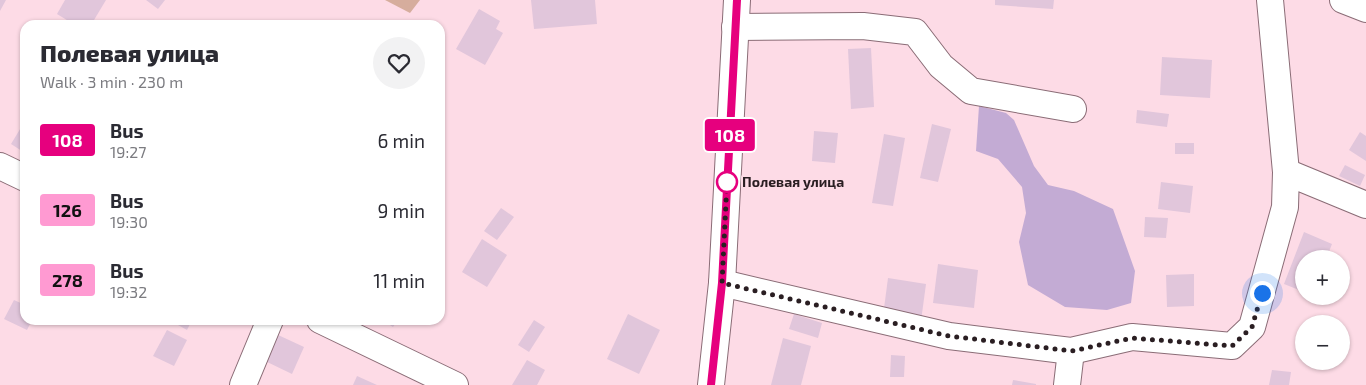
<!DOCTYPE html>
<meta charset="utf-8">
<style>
body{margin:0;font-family:"Exo 2",sans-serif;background:#f2f2f3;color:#2b2b33;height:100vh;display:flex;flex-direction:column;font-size:19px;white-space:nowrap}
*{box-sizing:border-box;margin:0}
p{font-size:16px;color:#7c7c81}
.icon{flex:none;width:28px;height:28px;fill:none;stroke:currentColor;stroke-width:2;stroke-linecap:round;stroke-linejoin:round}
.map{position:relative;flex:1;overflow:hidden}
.drawer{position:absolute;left:20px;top:20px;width:425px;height:305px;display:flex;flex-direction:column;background:#fff;border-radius:15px;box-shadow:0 1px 4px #0004}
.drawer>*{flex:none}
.badge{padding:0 10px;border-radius:4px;font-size:18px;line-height:32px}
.controls{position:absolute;left:1295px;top:250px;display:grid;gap:10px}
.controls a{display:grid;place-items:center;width:55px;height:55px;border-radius:50%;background:#fff;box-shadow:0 1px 4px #0004;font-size:25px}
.you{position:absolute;width:25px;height:25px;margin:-12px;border:4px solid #fff;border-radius:50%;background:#1a73e8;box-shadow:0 0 0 8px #1a73e833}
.map>.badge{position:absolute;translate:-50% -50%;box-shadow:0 0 0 2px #fff}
.round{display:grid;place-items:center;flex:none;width:52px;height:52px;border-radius:26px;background:#f2f2f3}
.overview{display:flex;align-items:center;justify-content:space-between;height:85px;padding:0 20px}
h1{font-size:24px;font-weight:800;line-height:38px}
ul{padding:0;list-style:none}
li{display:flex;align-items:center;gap:15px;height:70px;padding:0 20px}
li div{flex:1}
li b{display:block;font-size:19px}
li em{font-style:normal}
li .badge{min-width:55px;font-weight:700;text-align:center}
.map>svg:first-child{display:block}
</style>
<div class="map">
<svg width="1366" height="385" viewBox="0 0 1366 385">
<rect width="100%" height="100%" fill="#fddbe6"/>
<path fill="#d6ad9d" d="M385 0H420L410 13Z"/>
<path fill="#c3abd4" d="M979 106 1006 113 1014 120 1034 166 1048 185 1074 191 1113 209 1135 271 1131 303 1107 310 1065 307 1028 285 1019 242 1026 213 1022 187 998 159 976 151Z"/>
<g fill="#e1c6db">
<path d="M0 0H6L0 11Z"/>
<path d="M65 0H106L91 25H75L57 14Z"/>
<path d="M146 0H165L158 9Z"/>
<path d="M531 0H595L597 24 534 29Z"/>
<path d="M995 0H1054L1053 9 995 5Z"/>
<path d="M479 9 500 21 496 29 503 33 485 65 456 49Z"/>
<path d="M871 48 874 107 851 109 848 49Z"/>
<path d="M1162 57 1212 60 1210 98 1160 95Z"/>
<path d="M1137 110 1169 114 1167 127 1136 123Z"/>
<path d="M25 121V153L11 144Z"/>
<path d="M932 124 951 129 938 182 920 178Z"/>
<path d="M814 131 838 133 835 163 812 161Z"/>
<path d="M1360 132 1366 136V161L1349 150Z"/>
<path d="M884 134 905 138 893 206 872 203Z"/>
<rect x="1175" y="143" width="19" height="11"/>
<path d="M1345 165 1365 175 1360 186 1339 176Z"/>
<path d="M1161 182 1193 186 1190 213 1158 209Z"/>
<path d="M501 208 514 217 497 240 484 231Z"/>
<path d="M1145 217 1168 218 1166 238 1144 237Z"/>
<path d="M1304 232 1332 244 1326 259H1304V292L1284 284Z"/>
<path d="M482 239 507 255 487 287 462 272Z"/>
<path d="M938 264 978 270 974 308 933 303Z"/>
<path d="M1194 274V306L1167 307 1166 275Z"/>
<path d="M888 278 926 284 921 321 883 316Z"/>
<path d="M14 300 25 305V320H32L27 330 4 319Z"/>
<path d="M628 314 660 330 639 374 607 359Z"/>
<path d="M794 314 822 323 818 338 789 329Z"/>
<path d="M169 320H192L187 330Z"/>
<path d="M382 320H398L393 327Z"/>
<path d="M534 320 545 327 529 352 518 345Z"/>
<path d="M167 330 187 340 174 366 153 356Z"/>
<path d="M276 334 304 347 292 374 263 360Z"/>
<path d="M783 338 811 346 801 385H771Z"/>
<path d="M891 355 905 356 904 377H890Z"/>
<path d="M527 360 545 370 537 385H512Z"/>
<path d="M1272 370 1291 372 1289 385H1269Z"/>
<path d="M357 376 377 385H353Z"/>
<path d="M1013 380 1036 384V385H1012Z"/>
</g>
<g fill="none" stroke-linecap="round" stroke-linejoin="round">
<g stroke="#8a6c76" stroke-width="28">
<g id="minor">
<path d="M1270 0 1286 172"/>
<path d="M1343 0 1366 9"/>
<path d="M735 27 863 26 915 32 941 66 971 91 1073 109"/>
<path d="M0 166 25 178"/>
<path d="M722 283 949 336 1071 351 1132 337 1232 346 1252 327 1285 207 1286 172 1366 205"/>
<path d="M320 320 455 385"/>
<path d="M243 385 270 320"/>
<path d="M711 385 722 283 737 0"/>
<path d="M1067 385 1071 351"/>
</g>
</g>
<use href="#minor" stroke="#fff" stroke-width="26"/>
</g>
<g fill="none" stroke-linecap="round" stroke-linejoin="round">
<g stroke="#fff" stroke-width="11">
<path id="line" d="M711 385 722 283 737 0"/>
</g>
<use href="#line" stroke="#e6007e" stroke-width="8"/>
<path stroke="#2a1e22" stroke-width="5" stroke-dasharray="0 9" d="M727 182 722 283 949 336 1072 351 1132 338 1232 346 1252 327 1262 293"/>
</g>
<circle fill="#fff" stroke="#e6007e" stroke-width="2.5" cx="727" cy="182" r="10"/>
<g text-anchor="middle" stroke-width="4" stroke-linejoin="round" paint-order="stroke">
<g font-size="14" font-weight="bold" fill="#2a1e22" stroke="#fddbe6" text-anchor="start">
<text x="742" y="187">Полевая улица</text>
</g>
</g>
</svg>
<div class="controls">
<a>+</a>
<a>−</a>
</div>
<div class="you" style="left:1262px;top:293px"></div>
<b class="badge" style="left:730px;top:135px;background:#e6007e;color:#fff">108</b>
<section class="drawer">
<div class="overview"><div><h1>Полевая улица</h1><p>Walk · 3 min · 230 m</p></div><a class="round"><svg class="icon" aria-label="heart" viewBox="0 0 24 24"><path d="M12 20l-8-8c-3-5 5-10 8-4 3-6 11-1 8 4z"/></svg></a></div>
<ul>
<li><span class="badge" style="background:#e6007e;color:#fff">108</span><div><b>Bus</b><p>19:27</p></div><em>6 min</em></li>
<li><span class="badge" style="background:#ff9ad2;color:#111">126</span><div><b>Bus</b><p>19:30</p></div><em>9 min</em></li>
<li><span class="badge" style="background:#ff9ad2;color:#111">278</span><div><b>Bus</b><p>19:32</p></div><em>11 min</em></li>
</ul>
</section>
</div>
